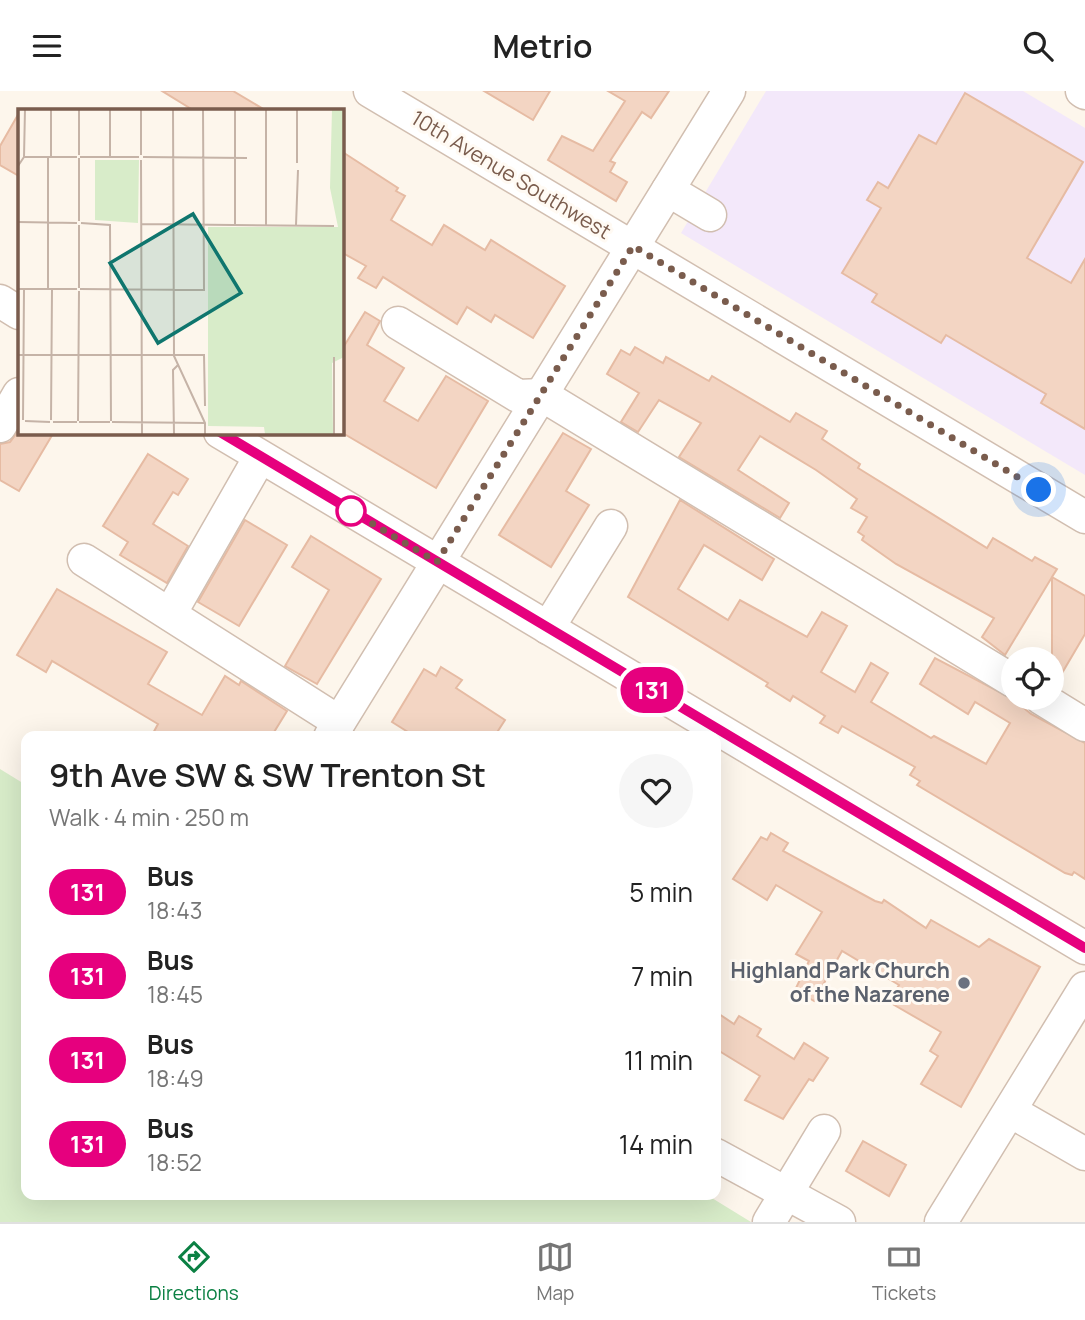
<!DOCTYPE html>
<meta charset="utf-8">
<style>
body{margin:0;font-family:Manrope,sans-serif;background:#f6f6f6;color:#222;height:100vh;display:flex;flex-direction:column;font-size:26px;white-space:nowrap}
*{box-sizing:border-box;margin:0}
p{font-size:23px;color:#767676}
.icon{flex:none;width:38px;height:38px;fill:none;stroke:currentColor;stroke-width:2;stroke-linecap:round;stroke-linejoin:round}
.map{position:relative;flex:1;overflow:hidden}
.panel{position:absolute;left:21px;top:640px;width:700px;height:469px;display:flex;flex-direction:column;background:#fff;border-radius:14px;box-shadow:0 7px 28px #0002}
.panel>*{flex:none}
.badge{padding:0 14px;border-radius:23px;font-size:24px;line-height:46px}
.fabs{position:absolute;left:1001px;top:556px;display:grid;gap:14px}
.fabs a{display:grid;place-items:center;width:63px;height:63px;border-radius:50%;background:#fff;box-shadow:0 7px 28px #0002;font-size:35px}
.you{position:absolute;width:35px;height:35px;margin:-18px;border:5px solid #fff;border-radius:50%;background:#1a73e8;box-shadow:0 0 0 10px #1a73e833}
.map>.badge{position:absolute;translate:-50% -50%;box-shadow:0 0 0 4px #fff}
.round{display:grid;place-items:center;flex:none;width:74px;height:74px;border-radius:37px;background:#f6f6f6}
.summary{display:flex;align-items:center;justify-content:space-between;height:119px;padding:0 28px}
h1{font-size:33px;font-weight:600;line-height:52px}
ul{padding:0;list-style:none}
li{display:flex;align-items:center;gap:21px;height:84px;padding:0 28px}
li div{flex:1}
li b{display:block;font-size:26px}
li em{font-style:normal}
li .badge{min-width:77px;font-weight:700;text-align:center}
header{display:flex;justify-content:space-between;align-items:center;height:91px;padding:0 28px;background:#fff;font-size:32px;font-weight:600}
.dock{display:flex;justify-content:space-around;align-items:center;height:98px;border-top:2px solid #e0e0e0;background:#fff;font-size:19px;color:#767676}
.dock a{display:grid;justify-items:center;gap:4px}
.dock .selected{color:#0b8043}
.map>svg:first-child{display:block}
</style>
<header><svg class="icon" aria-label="menu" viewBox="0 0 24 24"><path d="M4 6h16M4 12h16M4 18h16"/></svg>Metrio<svg class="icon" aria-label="search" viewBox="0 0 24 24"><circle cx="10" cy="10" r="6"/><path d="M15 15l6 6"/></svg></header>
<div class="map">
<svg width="1085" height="1131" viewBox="0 0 1085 1131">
<rect width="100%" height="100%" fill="#fdf6ec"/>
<path fill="#f3e8fa" d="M766 0H1023L1085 37V384L681 142Z"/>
<path fill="#d8ecc9" d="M0 678 26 694V1104H707L751 1131H0Z"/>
<g fill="#f3d5c3" stroke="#e6bba3" stroke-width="2">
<path d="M162 0H233L265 19H193Z"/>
<path d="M484 0H550L533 29Z"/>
<path d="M608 0H669L651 27 642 21 610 70 615 72 610 81 627 91 616 110 548 69 562 45 593 60 625 10Z"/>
<path d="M965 2 1083 71 1027 167 1071 192 1085 168V338L1041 312 1046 303 995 273 946 244 941 252 872 211 877 203 842 182 881 117 867 109 878 91 888 97 919 44 936 53Z"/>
<path d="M19 22V85L0 74V55Z"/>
<path d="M341 60 398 97 396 100 405 105 391 129 432 154 444 134 485 159 491 149 565 195 533 247 495 224 491 231 467 216 457 233 383 186 376 197 358 187 366 175 341 161Z"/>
<path d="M365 221 380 230 367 254 404 277 384 310 418 330 446 285 488 310 436 397 341 341V260Z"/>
<path d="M635 256 663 272 666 266 709 290 712 285 790 331 796 322 827 340 822 348 860 373 858 377 987 457 993 447 1032 470 1035 466 1057 478 1052 486 1085 505V543L1055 594 1052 592V486L1005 564 982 546 994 527 896 473 862 449 864 445 858 441 867 426 851 417 857 408 816 379 760 345 738 379 789 412 780 427 679 366 701 332 659 309 638 341 621 331 639 302 607 283 621 259 630 264Z"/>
<path d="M19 339V341H54L19 400 0 389V353L10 351Z"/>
<path d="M563 342 591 358 566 400 589 414 551 476 499 444Z"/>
<path d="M148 363 188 388 178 404 173 401 153 433 188 455 167 492 120 464 128 451 103 435Z"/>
<path d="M680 409 774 468 762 489 704 454 678 498 728 529 740 509 807 546 822 521 847 535 821 581 855 601 871 572 888 582 871 611 931 647 934 645 986 673 1010 632 975 611 968 623 920 593 935 567 1013 608 1031 623 1085 652V788L1074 781 1072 784 1065 782 917 694 920 690 910 684 915 676 842 635 838 642 820 632 825 625 793 605 790 610 766 595 768 592 628 506Z"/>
<path d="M245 429 287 454 239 535 198 511Z"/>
<path d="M311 445 381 488 317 593 285 575 329 499 292 476Z"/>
<path d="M57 498 167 561 148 593 202 624 225 585 239 594 241 590 287 620 271 646H151L158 633 52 570 46 581 17 564Z"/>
<path d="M441 576 462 589 456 597 505 629 494 646H416L392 631 424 578 436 585Z"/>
<path d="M771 742 788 752 783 760 875 810 882 812 884 809 926 837 931 829 979 856 989 848 1040 876 961 1016 921 993 938 965 930 960 941 941 889 911 899 894 842 860 814 910 795 899 809 870 796 863 822 821 776 794 767 809 733 788 761 746 767 749Z"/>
<path d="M716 921 734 933 739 925 761 938 757 945 794 968 804 952 828 967 813 990 809 988 783 1028 745 1009 760 985 716 958Z"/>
<path d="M863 1050 906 1074 889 1105 846 1080Z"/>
</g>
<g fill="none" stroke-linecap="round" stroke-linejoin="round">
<g stroke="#d1beb0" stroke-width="35">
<g id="minor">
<path d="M370 0 1085 426"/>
<path d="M1082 0 1085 2"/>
<path d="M668 99 710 124"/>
<path d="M0 210 19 222"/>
<path d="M398 232 518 305 542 304 1013 590"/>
<path d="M0 335 19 303"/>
<path d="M220 341 1085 857"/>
<path d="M84 469 339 631"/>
<path d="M170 523 260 366"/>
<path d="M548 537 611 435"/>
<path d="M1041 607 1085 634"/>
<path d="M330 646 729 0"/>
<path d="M1010 1020 1085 1063"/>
<path d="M716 1064 839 1131"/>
<path d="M769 1131 824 1040"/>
<path d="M941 1131 1085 897"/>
</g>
</g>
<use href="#minor" stroke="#fff" stroke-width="32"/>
</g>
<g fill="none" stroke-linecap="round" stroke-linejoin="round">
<g stroke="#fff" stroke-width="16">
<path id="line" d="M220 341 1085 857"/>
</g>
<use href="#line" stroke="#e6007e" stroke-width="10"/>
<path stroke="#7a5c4d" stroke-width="7" stroke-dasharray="0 12.6" d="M351 420 437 471 633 155 1039 399"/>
</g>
<circle fill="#fff" stroke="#e6007e" stroke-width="3.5" cx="351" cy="420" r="14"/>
<circle fill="#6b7280" stroke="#fffaf3" stroke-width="2.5" cx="964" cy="892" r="7"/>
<g text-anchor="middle" stroke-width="6" stroke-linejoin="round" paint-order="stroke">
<g font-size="21" fill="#7a5c4d" stroke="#fffaf3">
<text transform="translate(511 84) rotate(31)" y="7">10th Avenue Southwest</text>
</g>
<g font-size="21" font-weight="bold" fill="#5b616d" stroke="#fffaf3" text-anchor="end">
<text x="950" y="887">Highland Park Church<tspan x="950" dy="24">of the Nazarene</tspan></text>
</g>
</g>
<g transform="translate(18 18)">
<rect width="326" height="326" fill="#fdf6ec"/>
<path d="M314 0H325L326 248 314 254 315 325H247L246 318 190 317V118H320L312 79ZM77 51H121L120 114 77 111Z" fill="#d8ecc9"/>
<path fill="none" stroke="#c5b3a7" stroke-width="2" d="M123 0V46M155 0 156 247 187 314V325M217 0V116M248 0V116M279 0V54M61 46V0M6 48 7 0M30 48V180M33 48V0M62 48H121M92 48V0M125 48 229 49M61 49V112M123 51 124 325M0 57 6 48H59M0 113 59 114M63 114 92 116 93 312M124 115 316 117M61 116V179M278 116 280 61M0 124V147M0 180H59M62 180 186 181 185 0M0 246H186L187 297M316 248V325M5 311 6 180M33 311 34 180M7 312 32 313M60 312 61 182M35 313H59M61 313H92M94 313 187 314M156 325 155 261 160 256"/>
<path fill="#0f766e" fill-opacity="0.15" stroke="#0f766e" stroke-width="3.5" d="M175 105 223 184 140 234 92 154Z"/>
<rect width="326" height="326" fill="none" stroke="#7a5c4d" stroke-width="3.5"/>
</g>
</svg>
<div class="fabs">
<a><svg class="icon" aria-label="locate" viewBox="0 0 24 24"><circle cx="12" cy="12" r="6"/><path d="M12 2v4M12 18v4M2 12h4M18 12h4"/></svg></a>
</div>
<div class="you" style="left:1039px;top:399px"></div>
<b class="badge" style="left:652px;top:599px;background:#e6007e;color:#fff">131</b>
<section class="panel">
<div class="summary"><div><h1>9th Ave SW &amp; SW Trenton St</h1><p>Walk · 4 min · 250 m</p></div><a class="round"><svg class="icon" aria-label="heart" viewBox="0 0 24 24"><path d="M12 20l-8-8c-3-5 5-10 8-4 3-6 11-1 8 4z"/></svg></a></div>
<ul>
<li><span class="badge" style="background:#e6007e;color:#fff">131</span><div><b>Bus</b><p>18:43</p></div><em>5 min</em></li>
<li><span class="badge" style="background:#e6007e;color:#fff">131</span><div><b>Bus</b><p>18:45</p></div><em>7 min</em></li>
<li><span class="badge" style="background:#e6007e;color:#fff">131</span><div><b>Bus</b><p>18:49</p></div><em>11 min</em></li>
<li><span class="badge" style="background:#e6007e;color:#fff">131</span><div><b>Bus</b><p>18:52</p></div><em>14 min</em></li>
</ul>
</section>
</div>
<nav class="dock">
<a class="selected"><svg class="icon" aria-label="directions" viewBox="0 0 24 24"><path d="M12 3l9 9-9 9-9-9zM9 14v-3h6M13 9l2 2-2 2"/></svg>Directions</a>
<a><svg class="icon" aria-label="map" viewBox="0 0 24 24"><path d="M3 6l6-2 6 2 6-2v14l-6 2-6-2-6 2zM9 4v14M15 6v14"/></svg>Map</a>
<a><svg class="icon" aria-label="tickets" viewBox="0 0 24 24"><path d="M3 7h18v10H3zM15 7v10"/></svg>Tickets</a>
</nav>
